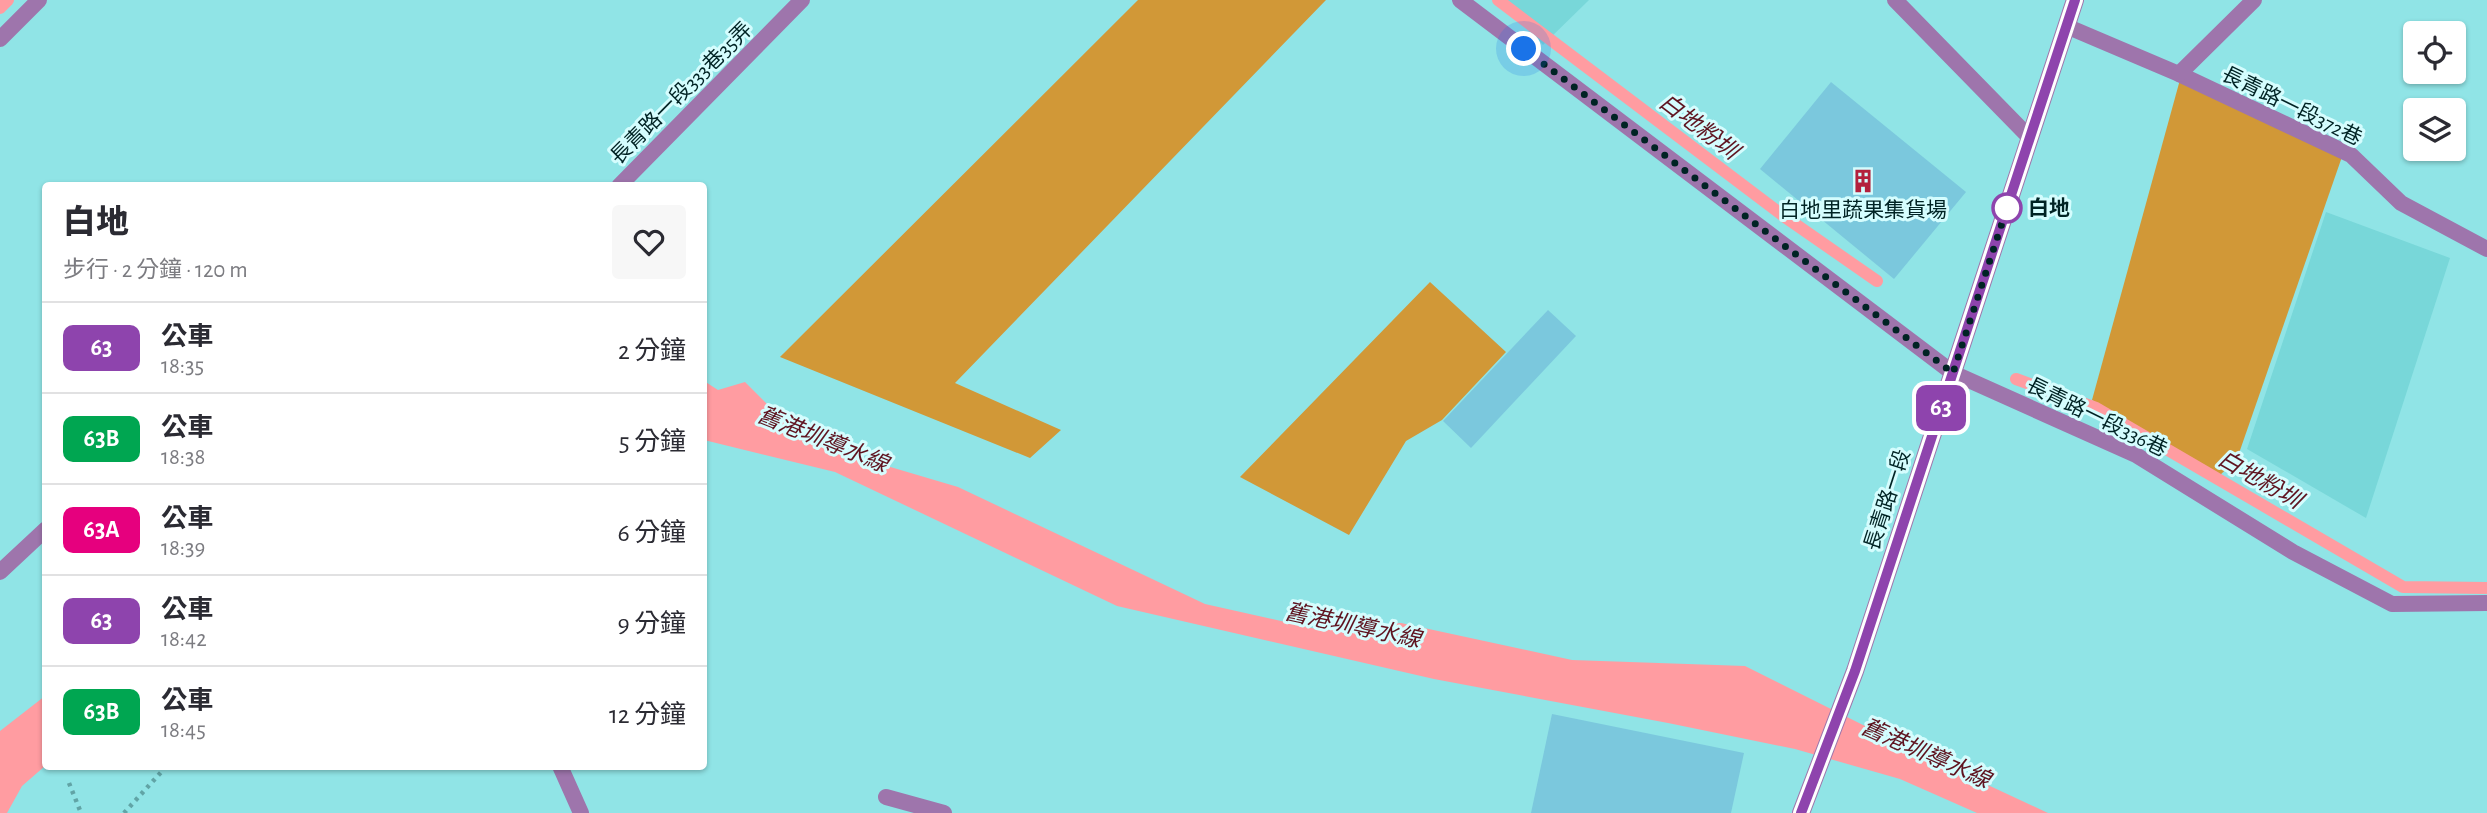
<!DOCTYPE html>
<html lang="zh-TW">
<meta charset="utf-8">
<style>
body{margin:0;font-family:"Alegreya Sans","Noto Sans TC",sans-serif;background:#f7f7f7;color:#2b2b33;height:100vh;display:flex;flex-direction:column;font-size:26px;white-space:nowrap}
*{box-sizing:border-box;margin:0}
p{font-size:23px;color:#7c7c81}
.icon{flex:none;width:38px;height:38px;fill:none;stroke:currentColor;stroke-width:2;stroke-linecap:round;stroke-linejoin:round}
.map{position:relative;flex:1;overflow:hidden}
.panel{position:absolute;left:42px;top:182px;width:665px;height:588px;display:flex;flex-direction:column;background:#fff;border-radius:7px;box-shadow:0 2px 5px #0004}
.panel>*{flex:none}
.badge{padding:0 14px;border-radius:10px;font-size:24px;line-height:46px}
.buttons{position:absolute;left:2403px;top:21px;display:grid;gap:14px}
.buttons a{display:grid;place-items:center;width:63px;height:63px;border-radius:7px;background:#fff;box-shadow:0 2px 5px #0004;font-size:35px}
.you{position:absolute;width:35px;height:35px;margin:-18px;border:5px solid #fff;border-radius:50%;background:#1a73e8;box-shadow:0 0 0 10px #1a73e833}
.map>.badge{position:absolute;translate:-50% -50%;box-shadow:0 0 0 4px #fff}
.round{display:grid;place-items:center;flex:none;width:74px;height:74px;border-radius:7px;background:#f7f7f7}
.summary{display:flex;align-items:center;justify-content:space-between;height:119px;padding:0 21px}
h1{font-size:33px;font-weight:800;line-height:52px}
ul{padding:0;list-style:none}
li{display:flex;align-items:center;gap:21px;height:91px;padding:0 21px;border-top:2px solid #e1e1e2}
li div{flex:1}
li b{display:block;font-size:26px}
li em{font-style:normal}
li .badge{min-width:77px;font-weight:700;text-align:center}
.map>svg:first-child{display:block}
</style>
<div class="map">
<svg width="2487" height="813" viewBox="0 0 2487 813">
<rect width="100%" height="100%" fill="#90e4e6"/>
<g fill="#78d7d9">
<path d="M1505 0H1589L1543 45Z"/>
<path d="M2326 212 2450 258 2366 518 2247 449Z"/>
</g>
<g fill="#d19837">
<path d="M1138 0H1326L955 383 1061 430 1030 458 780 357Z"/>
<path d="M2181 76 2344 151 2237 459 2219 476 2092 400Z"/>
<path d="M1430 282 1506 352 1442 420 1406 441 1349 535 1240 477Z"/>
</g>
<g fill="#ff9ca1">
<path d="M704 381 718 390 745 382 786 423 860 458 958 487 1205 604 1321 630 1401 623 1572 660 1745 666 1917 752 2048 813H1977L1900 779 1795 749 1668 723 1434 679 1117 606 835 472 704 440Z"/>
<path d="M45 696V766L22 786 7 813H0V731Z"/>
</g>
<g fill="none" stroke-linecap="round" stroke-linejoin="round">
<g stroke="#ff9ca1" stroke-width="12">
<path d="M1498 0 1785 217 1877 281"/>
<path d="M0 8 8 0"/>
<path d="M2016 379 2096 408 2403 587 2487 588"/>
</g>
</g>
<g fill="#7bc8dd">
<path d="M1831 82 1966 192 1894 279 1760 169Z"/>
<path d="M1548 310 1576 336 1471 448 1443 421Z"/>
<path d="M1552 714 1744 753 1731 813H1531Z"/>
</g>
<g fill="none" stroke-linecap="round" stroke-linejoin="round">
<g stroke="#61a4a6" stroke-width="4.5" stroke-dasharray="3.5 5" stroke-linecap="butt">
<path d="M69 783 81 813"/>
<path d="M124 813 164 769"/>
</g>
<g stroke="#9e75ac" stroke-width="16">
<path d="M1460 0 1953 373 2136 455 2293 552 2392 604 2487 603"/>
<path d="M1895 0 2030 138"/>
<path d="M2066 26 2179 74 2351 155 2401 203 2487 249"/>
<path d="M0 39 39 0"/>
<path d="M2179 74 2254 0"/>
<path d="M619 186 802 0"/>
<path d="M0 572 46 529"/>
<path d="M560 766 581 813"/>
<path d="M886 797 944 813"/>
</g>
<path stroke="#9e75ac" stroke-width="18" d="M1801 813 1855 671 2075 0"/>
</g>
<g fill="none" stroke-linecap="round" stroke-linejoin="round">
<g stroke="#fff" stroke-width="16">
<path id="line" d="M1801 813 1855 671 2075 0"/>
</g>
<use href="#line" stroke="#8e44ad" stroke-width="10"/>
<path stroke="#002324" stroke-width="7" stroke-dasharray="0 12.6" d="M1524 49 1953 373 2007 208"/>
</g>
<defs>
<g id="building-bare" transform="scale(1.89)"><path d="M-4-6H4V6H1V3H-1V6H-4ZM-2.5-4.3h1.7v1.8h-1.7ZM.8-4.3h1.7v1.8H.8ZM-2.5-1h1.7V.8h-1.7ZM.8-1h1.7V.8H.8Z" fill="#b3203c" stroke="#d5fdfe" stroke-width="2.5" paint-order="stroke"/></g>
</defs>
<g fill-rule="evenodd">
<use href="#building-bare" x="1863" y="181"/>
</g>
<circle fill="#fff" stroke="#8e44ad" stroke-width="3.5" cx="2007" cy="208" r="14"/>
<g text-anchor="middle" stroke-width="6" stroke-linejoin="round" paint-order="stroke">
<g font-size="21" fill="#002324" stroke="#d5fdfe">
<text transform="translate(681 93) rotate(-45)" y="7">長青路一段333巷35弄</text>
<text transform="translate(2292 106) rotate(26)" y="7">長青路一段372巷</text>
<text transform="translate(2097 417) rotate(26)" y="7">長青路一段336巷</text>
<text transform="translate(1887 500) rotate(-72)" y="7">長青路一段</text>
</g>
<g font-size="21" font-weight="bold" fill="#002324" stroke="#d5fdfe" text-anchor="start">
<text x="2028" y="215">白地</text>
</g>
<g font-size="21" fill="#002324" stroke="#d5fdfe">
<text x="1863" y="217">白地里蔬果集貨場</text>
</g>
<g font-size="23" font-style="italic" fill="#5f1420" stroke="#d5fdfe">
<text transform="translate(1699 126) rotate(37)" y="8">白地粉圳</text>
<text transform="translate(823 439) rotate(22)" y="8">舊港圳導水線</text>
<text transform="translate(2260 479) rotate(30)" y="8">白地粉圳</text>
<text transform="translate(1353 625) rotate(12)" y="8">舊港圳導水線</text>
<text transform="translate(1926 753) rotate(24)" y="8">舊港圳導水線</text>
</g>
</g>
</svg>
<div class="buttons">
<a><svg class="icon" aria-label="locate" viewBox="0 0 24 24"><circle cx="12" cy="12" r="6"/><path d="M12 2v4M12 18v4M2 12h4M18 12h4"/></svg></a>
<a><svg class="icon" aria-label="layers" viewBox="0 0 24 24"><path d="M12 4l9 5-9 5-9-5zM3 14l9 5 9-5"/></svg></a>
</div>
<div class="you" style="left:1524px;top:49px"></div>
<b class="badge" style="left:1941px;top:408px;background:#8e44ad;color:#fff">63</b>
<section class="panel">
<div class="summary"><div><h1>白地</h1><p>步行 · 2 分鐘 · 120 m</p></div><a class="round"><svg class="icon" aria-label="heart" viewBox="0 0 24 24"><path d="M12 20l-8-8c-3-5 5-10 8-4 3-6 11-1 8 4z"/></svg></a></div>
<ul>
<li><span class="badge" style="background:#8e44ad;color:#fff">63</span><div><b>公車</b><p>18:35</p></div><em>2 分鐘</em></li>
<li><span class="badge" style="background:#00a651;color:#fff">63B</span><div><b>公車</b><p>18:38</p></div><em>5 分鐘</em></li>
<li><span class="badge" style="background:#e6007e;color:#fff">63A</span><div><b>公車</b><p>18:39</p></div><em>6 分鐘</em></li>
<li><span class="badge" style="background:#8e44ad;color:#fff">63</span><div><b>公車</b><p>18:42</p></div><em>9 分鐘</em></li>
<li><span class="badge" style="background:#00a651;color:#fff">63B</span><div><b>公車</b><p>18:45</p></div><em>12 分鐘</em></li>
</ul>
</section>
</div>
